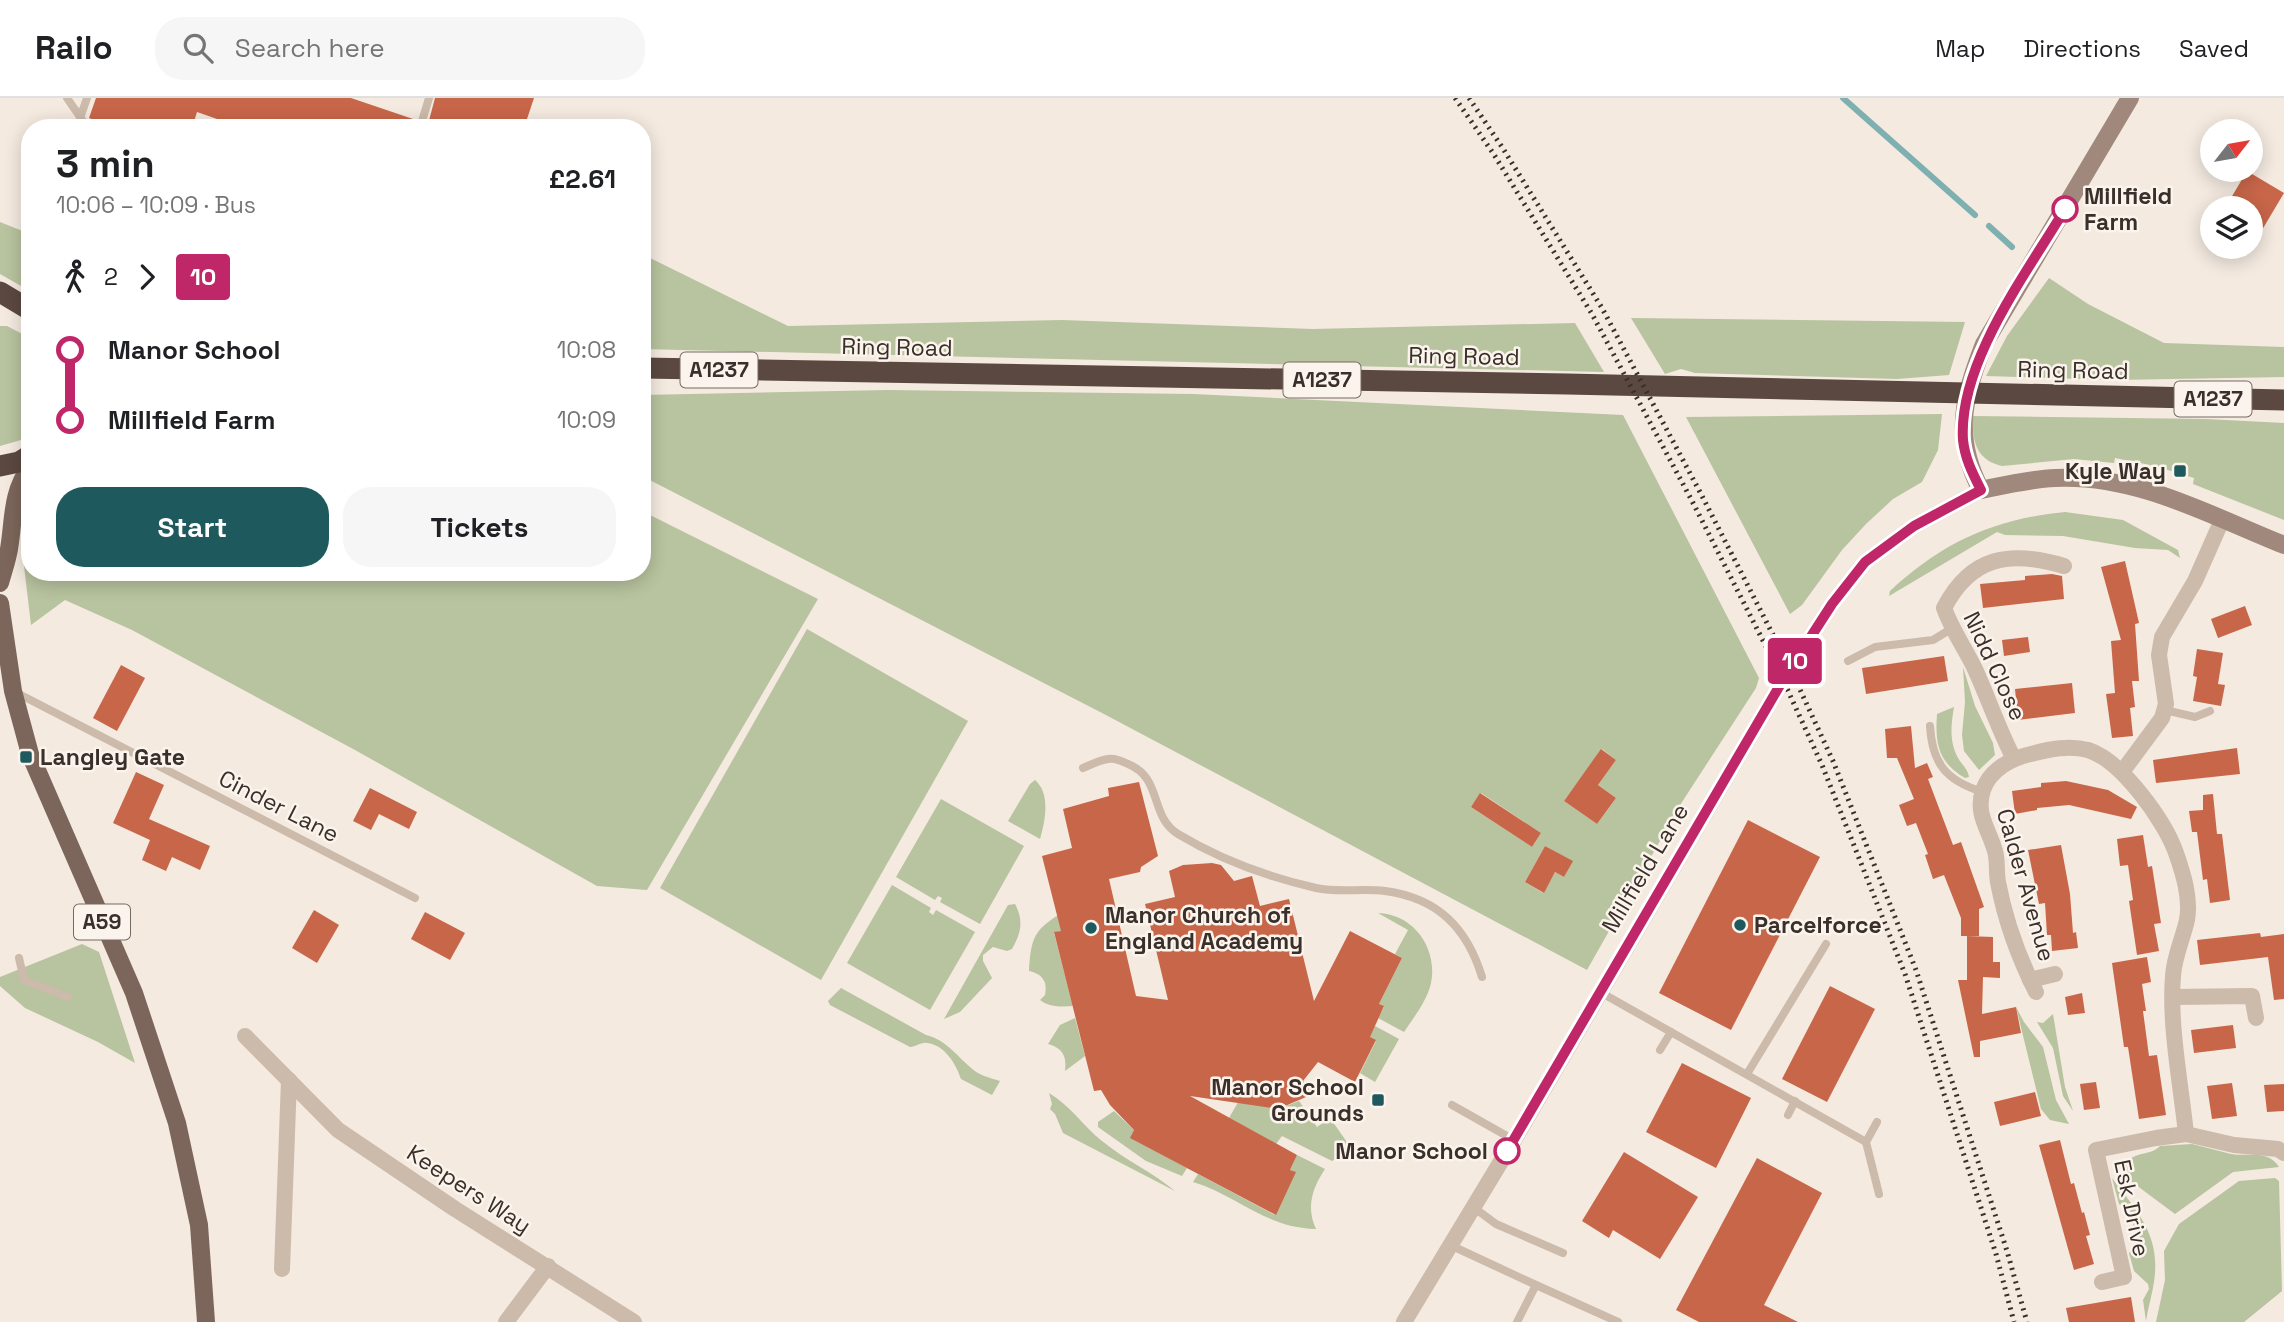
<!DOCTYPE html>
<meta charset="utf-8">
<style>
body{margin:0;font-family:"Space Grotesk",sans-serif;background:#f6f6f6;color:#202124;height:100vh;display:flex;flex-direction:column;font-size:26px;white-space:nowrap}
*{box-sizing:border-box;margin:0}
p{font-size:23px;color:#757577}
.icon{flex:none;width:38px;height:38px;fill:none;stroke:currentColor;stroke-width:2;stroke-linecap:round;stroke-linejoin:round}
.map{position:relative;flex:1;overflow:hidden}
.details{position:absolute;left:21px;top:21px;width:630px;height:462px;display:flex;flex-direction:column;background:#fff;border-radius:28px;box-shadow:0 4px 18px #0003}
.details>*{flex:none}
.badge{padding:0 14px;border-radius:5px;font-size:24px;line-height:46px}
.needle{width:46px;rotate:59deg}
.tools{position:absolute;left:2200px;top:21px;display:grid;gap:14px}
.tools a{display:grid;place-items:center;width:63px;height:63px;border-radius:50%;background:#fff;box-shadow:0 4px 18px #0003;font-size:35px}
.map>.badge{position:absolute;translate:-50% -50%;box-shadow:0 0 0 4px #fff}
.legs{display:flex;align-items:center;gap:10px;height:77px;padding:0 35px;font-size:23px}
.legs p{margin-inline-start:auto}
.overview{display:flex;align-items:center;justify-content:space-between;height:119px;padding:0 35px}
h1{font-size:38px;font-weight:800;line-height:52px}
.button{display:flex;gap:14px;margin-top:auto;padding:14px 35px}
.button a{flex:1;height:80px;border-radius:28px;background:#1e595d;color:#fff;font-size:28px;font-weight:800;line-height:80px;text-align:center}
.button a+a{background:#f6f6f6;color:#202124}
ul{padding:0 35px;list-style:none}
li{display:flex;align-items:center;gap:24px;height:70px;font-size:26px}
li i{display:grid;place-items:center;width:10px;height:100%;margin:0 9px;background:currentColor}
li i::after{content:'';width:18px;height:18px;margin:-9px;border:5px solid;border-radius:50%;background:#fff}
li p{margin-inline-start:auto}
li:first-child i{background:linear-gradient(#0000 50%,currentColor 0)}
li:last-child i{background:linear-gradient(currentColor 50%,#0000 0)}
header{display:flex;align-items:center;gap:42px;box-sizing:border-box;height:98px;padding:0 35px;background:#fff;border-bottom:2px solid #e0e0e0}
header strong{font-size:33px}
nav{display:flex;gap:38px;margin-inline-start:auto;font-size:24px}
.search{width:490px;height:63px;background:#f6f6f6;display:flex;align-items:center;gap:18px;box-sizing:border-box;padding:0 24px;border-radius:28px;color:#757577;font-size:26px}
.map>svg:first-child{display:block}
</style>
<header>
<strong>Railo</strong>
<div class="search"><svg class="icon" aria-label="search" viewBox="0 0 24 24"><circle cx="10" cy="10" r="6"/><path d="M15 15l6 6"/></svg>Search here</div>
<nav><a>Map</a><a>Directions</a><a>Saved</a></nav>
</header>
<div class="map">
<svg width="2284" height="1224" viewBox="0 0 2284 1224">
<rect width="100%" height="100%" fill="#f4eae0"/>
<g fill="#b8c39f" fill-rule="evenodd">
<path d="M0 124 30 136V193L0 176Z"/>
<path d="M642 156 788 228 1062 222 1313 231 1575 225 1604 274 642 251Z"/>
<path d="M2049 180 2088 206 2164 245 2284 249V279L2115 282 1986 278 2007 238Z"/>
<path d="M1631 220 1965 224 1949 277 1897 281 1695 275 1681 271 1665 276Z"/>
<path d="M0 228H7L30 240V335L21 342 0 348Z"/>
<path d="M888 292 1193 296 1623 317 1759 580 1756 590 1682 704 1587 872 1104 616 642 378V297ZM1602 651 1616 662 1598 687 1616 700 1597 726 1564 703ZM1481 695 1541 735 1532 749 1471 709ZM1545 748 1572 763 1564 779 1555 774 1543 795 1525 784Z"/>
<path d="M1942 316 1938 352 1922 384 1893 401 1866 426 1842 452 1802 507 1790 516 1686 319Z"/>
<path d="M1973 318 2206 321 2284 325V422L2193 386 2194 380 2155 368 2115 360 2114 365 2074 361 2002 368C1975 362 1972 341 1973 318Z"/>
<path d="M30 412V474H642V413L818 501 647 792 597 788 355 652 132 532 65 502 31 527 22 451Z"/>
<path d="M2065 414 2123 422 2178 452 2180 460 2168 452 2135 450 2063 438 2005 437 1997 434 1889 498 1890 493C1943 444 1994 421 2065 414Z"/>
<path d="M807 531 968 623 821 882 660 790Z"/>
<path d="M1963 569 1975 608 1993 645 1995 657 1979 672 1964 653 1962 637 1965 604Z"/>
<path d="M1954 609C1951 627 1949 643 1958 660 1962 667 1968 671 1969 679L1965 680C1938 664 1935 646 1937 616Z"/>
<path d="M1035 682C1051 696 1045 723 1040 741L1008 723 1030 686Z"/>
<path d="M941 701 1024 748 980 826 940 804 942 800 938 798 935 802 896 779Z"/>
<path d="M892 787 931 810 929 814 933 817 936 812 975 834 930 912 847 865Z"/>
<path d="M1015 806C1024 823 1021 835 1012 851L1007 853 993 849 983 857V863L992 880 960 914 944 921 1008 807Z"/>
<path d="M1063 814 1068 831 1054 835 1073 908C1061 909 1049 909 1040 902L1045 897C1048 883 1042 876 1029 873 1031 839 1034 832 1063 814Z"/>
<path d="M1378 815C1414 816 1438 851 1431 885 1427 903 1414 919 1404 934L1378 920 1384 909 1379 906 1402 860 1395 856 1408 832Z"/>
<path d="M82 846 99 854 135 965 98 944 25 910 0 888V879Z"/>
<path d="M841 890 926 937C946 942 955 956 970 969 978 977 990 980 1000 983L992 997 961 981C956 966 945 947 927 945 921 944 916 949 910 949L830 907 828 903Z"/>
<path d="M2016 909 2024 924 2043 949 2056 1002 2069 1026 2050 1022 2041 1011Z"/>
<path d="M2053 916 2065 989 2073 1013 2063 998 2053 950 2037 924 2043 925Z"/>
<path d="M1075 920 1085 958 1065 973C1067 959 1063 950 1048 946L1060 927Z"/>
<path d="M1375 928 1399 941 1375 984 1360 975 1376 943 1369 939Z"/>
<path d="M1049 995C1071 1008 1083 1028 1102 1043 1125 1062 1152 1074 1175 1093L1063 1035 1055 1016 1050 1011 1052 1006Z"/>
<path d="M1241 999 1278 1011 1299 1003 1317 1029 1330 1020 1349 1047 1341 1058 1332 1063 1282 1038 1276 1046 1229 1020Z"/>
<path d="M1114 1013 1134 1032 1131 1040 1187 1070 1182 1078 1146 1063 1098 1029V1024Z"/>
<path d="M2192 1046C2205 1049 2218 1053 2231 1056 2248 1059 2268 1051 2279 1069L2233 1074 2175 1116 2128 1081 2126 1065C2135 1053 2151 1058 2160 1048Z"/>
<path d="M1297 1057 1325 1071C1312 1090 1306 1110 1316 1131 1265 1130 1239 1098 1193 1084L1198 1076 1275 1117 1295 1074 1290 1072Z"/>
<path d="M2112 1080C2138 1115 2161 1137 2154 1184 2152 1197 2148 1210 2146 1223L2143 1202 2149 1191 2148 1186 2134 1173 2129 1155 2137 1144 2130 1112 2119 1106Z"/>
<path d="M2275 1080 2279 1083 2282 1193 2244 1224H2156L2165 1182 2164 1153 2179 1126 2239 1083Z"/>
</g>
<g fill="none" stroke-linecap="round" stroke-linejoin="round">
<g stroke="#7eb0b1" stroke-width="6">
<path d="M1843 0 1975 117"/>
<path d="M1989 128 2012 149"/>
</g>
</g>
<g fill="#c86649">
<path d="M96 0H351L416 22 414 30H243L197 14 192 30H115L89 20Z"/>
<path d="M435 0H534L524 30H427Z"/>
<path d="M2247 73 2284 95 2262 132 2250 125V110H2225Z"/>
<path d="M2125 463 2139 525 2135 526 2139 583H2132L2135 609 2130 610 2133 638 2112 640 2106 596 2115 595 2111 543 2121 542 2101 469Z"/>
<path d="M2052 476 2062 478 2064 501 1983 510 1980 486 2025 482V478Z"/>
<path d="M2245 508 2252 527 2218 540 2211 521Z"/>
<path d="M2028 539 2030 554 2004 558 2002 542Z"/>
<path d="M2197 551 2223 555 2218 586 2225 587 2221 608 2193 603 2197 579 2193 578Z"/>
<path d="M1944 558 1948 583 1866 596 1862 570Z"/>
<path d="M121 567 145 580 117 633 93 620Z"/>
<path d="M2072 585 2075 615 2018 622 2015 591Z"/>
<path d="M1911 628 1915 670 1927 665 1933 679 1928 681 1953 747 1961 744 1984 809 1979 811V838H1961V820L1944 777 1933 781 1925 757 1928 756 1916 725 1907 728 1899 707 1914 701 1897 660H1887L1885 631Z"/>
<path d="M2237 650 2240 676 2156 685 2153 662Z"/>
<path d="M1601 651 1616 662 1598 687 1616 700 1597 726 1564 703Z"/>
<path d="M136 674 164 687 149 721 210 748 200 772 172 759 166 773 142 762 150 742 113 725Z"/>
<path d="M2066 683 2108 692 2137 709 2131 721 2069 707 2037 710V712L2015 716 2012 693 2041 689V685Z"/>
<path d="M1139 684 1158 758 1141 769 1140 774 1109 781 1136 898 1168 902 1145 806 1175 799 1169 773 1183 767 1212 765 1221 767 1234 783 1252 778 1260 808 1289 801 1314 903 1350 833 1402 860 1379 906 1384 908 1370 939 1376 942 1355 984 1318 964 1303 983 1313 996 1278 1011 1190 998 1297 1057 1290 1072 1296 1074 1276 1117 1130 1040 1134 1032 1110 1007 1101 992 1094 993 1054 834 1061 833 1042 758 1072 750 1063 711 1109 698 1108 690Z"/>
<path d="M370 690 417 714 409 731 379 716 371 732 353 723Z"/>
<path d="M1480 695 1541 735 1532 749 1471 709Z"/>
<path d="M2213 696 2217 736H2222L2230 802 2210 805 2207 781 2203 782 2197 734H2192L2189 713 2203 712V697Z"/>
<path d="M1748 722 1820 759 1731 932 1659 895Z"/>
<path d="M2143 737 2148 769 2152 768 2161 825 2154 826 2159 853 2137 857 2129 803 2133 802 2128 767 2120 768 2117 741Z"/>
<path d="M2061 747 2070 796 2073 835 2076 834 2078 850 2052 853 2051 837H2047L2045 805 2039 806 2028 752Z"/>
<path d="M1545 748 1573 763 1564 779 1555 774 1544 795 1525 784Z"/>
<path d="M314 812 339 827 317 865 292 850Z"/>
<path d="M425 814 465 835 450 862 411 841Z"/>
<path d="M2260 835 2261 839 2284 836V901L2274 902 2268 859 2200 867 2197 842Z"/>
<path d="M1967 838 1993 839V864H2000V880L1983 879 1982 916 2016 909 2021 935 1980 943V959H1974L1958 882H1967Z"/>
<path d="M2147 859 2151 884 2142 886 2146 913H2143L2149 958 2157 957 2166 1017 2139 1021 2128 949H2124L2112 865Z"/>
<path d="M1830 888 1875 911 1827 1004 1782 981Z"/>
<path d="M2082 895 2085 915 2068 917 2065 899Z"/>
<path d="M2233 927 2236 950 2194 955 2191 932Z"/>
<path d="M1682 965 1751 1000 1716 1070 1646 1034Z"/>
<path d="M2096 984 2100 1010 2084 1012 2080 986Z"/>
<path d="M2232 985 2237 1018 2212 1021 2207 988Z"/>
<path d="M2284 986V1013L2267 1014 2264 987Z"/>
<path d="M2035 994 2041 1018 2000 1028 1994 1004Z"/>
<path d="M2060 1042 2071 1086 2074 1085 2082 1115 2084 1114 2090 1137 2086 1138 2094 1166 2074 1172 2039 1047Z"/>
<path d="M1624 1054 1698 1099 1660 1161 1613 1132 1609 1140 1582 1123Z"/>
<path d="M1757 1060 1822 1095 1764 1207 1798 1224H1699L1676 1212Z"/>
<path d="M2131 1199 2135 1224H2069L2066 1210Z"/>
</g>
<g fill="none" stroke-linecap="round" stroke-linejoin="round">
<g stroke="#ccbaab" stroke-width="8">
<path d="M67 0 87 29 90 30"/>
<path d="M80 20 87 0"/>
<path d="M420 30 429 0"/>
<path d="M1848 563 1875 549 1933 542 1951 531"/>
<path d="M15 594 415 800"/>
<path d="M2165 612 2195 619 2210 613"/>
<path d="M1930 628C1932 665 1946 683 1983 694"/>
<path d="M1083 670C1090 667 1100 662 1108 661 1114 660 1122 663 1128 666 1163 680 1149 718 1178 736 1221 762 1268 779 1316 790 1339 795 1362 790 1385 793 1438 800 1467 830 1482 879"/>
<path d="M19 860 24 882 68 899"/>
<path d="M1600 894 1866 1044 1879 1096"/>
<path d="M1660 952 1671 934"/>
<path d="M1747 976 1826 846"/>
<path d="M1452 1007 1514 1042"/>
<path d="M1788 1017 1795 1003"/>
<path d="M1866 1044 1877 1024"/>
<path d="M1473 1109 1496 1126 1563 1155"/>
<path d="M1450 1147 1536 1187 1517 1224"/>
<path d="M1536 1187 1618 1224"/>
</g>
<g stroke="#ccbaab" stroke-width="16">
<path d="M2013 659C1998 630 1988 599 1974 569 1964 549 1952 532 1944 510 1971 458 2010 452 2064 468"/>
<path d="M2122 674 2162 620 2166 606 2159 557 2162 539 2195 483 2222 422"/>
<path d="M2030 882 2055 876"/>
<path d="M2036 894C2019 860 2005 822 1998 784 1996 774 1998 763 1995 753 1989 731 1975 716 1983 692 1990 672 2011 660 2031 656 2050 651 2069 647 2088 652 2121 662 2165 723 2176 755 2183 775 2191 800 2187 822 2183 840 2174 859 2173 878 2169 927 2181 987 2186 1036"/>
<path d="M2174 899 2252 898 2256 920"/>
<path d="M245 938 338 1032 455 1111 634 1224"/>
<path d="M282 1171 289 982"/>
<path d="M2102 1184 2124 1179 2096 1052 2156 1040 2186 1036 2234 1047 2278 1051 2284 1055"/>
<path d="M506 1224 548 1168"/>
<path d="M1404 1224 1514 1042 1783 582 1832 506 1865 464 1914 428 1981 392"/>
</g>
<path stroke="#a0897c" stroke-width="18" d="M2130 0 1984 246C1963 300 1953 339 1981 392 2005 387 2030 381 2055 380 2137 376 2211 418 2284 447"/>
<g stroke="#7c665b" stroke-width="18">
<path d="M0 485C3 474 7 463 9 451 14 421 11 396 30 369"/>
<path d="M0 505 13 593 30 656 134 895 177 1025 199 1127 206 1224"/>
</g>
<g stroke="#5b4941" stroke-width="21">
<path d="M0 194 30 212"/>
<path d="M642 270 1567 286 2284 302"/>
<path d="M0 368 19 364 30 357"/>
</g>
<g stroke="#3a2f2a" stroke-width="5" stroke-dasharray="2 5" stroke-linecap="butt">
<path d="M1455 0 1493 55 1592 216 1691 401 1783 582 1822 667 1905 876 1996 1156 2014 1224"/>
<path d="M1469 0 1502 49 1602 210 1701 396 1790 570 1833 663 1916 872 2007 1153 2027 1224"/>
</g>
</g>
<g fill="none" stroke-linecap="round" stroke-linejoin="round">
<g stroke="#fff" stroke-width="16">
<path id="line-1" d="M1507 1053 1783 582 1832 506 1865 464 1914 428 1981 392C1973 376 1965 361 1963 342 1958 265 2027 175 2065 111"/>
</g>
<use href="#line-1" stroke="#c02769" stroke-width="10"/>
</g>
<g fill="#fff" stroke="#c02769" stroke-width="3.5">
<circle cx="2065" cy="111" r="12"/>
<circle cx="1507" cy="1053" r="12"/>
</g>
<g fill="#1e595d" stroke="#fbf4ec" stroke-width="2.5">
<rect x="2173" y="366" width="14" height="14" rx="3.5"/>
<rect x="19" y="652" width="14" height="14" rx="3.5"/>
<circle cx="1740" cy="827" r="7"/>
<circle cx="1091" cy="830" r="7"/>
<rect x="1371" y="995" width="14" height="14" rx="3.5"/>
</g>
<g text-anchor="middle" stroke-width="5" stroke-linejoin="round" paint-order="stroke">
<g fill="#fbf4ec" stroke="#746a64" stroke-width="2">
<rect x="680.5" y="254.5" width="77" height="35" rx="5"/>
<rect x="1283.5" y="264.5" width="77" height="35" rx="5"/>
<rect x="2174.5" y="283.5" width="77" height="35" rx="5"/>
<rect x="74" y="806.5" width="56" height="35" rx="5"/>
</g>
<g font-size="21" font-weight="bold" fill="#3a2f2a">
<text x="719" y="279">A1237</text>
<text x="1322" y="289">A1237</text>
<text x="2213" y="308">A1237</text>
<text x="102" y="831">A59</text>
</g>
<g font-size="23" font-weight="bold" fill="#3a2f2a" stroke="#fbf4ec" text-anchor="start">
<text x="2084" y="106">Millfield<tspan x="2084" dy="26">Farm</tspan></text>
<text x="1488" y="1061" text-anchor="end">Manor School</text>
</g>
<g font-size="23" fill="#3a2f2a" stroke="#fbf4ec">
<text transform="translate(897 249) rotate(1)" y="8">Ring Road</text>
<text transform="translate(1464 258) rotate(1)" y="8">Ring Road</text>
<text transform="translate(2073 272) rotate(1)" y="8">Ring Road</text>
<text transform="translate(1995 568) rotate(65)" y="8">Nidd Close</text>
<text transform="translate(279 708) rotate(27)" y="8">Cinder Lane</text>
<text transform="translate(1645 770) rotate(-59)" y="8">Millfield Lane</text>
<text transform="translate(2026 787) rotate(74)" y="8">Calder Avenue</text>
<text transform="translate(469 1091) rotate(33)" y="8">Keepers Way</text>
<text transform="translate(2132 1110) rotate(78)" y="8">Esk Drive</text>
</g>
<g font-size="23" font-weight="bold" fill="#3a2f2a" stroke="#fbf4ec" text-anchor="start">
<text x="2166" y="381" text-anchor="end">Kyle Way</text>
<text x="40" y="667">Langley Gate</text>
<text x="1105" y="825">Manor Church of<tspan x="1105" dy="26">England Academy</tspan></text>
<text x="1754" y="835">Parcelforce</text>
<text x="1364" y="997" text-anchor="end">Manor School<tspan x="1364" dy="26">Grounds</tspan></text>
</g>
</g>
</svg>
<div class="tools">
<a><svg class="needle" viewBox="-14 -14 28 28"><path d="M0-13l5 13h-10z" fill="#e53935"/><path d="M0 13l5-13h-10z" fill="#757577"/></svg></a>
<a><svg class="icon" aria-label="layers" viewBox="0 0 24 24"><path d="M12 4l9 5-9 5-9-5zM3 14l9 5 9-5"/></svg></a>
</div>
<b class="badge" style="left:1795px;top:563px;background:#c02769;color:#fff">10</b>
<section class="details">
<div class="overview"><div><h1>3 min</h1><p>10:06 – 10:09 · Bus</p></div><b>£2.61</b></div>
<div class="legs"><svg class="icon" aria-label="walk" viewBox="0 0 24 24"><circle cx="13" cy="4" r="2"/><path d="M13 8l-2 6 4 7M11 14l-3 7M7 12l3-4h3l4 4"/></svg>2<svg class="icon" aria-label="forward" viewBox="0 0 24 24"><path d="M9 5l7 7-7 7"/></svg><b class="badge" style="background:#c02769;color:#fff">10</b></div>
<ul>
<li><i style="color:#c02769"></i><b>Manor School</b><p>10:08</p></li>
<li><i style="color:#c02769"></i><b>Millfield Farm</b><p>10:09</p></li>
</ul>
<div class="button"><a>Start</a><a>Tickets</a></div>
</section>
</div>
